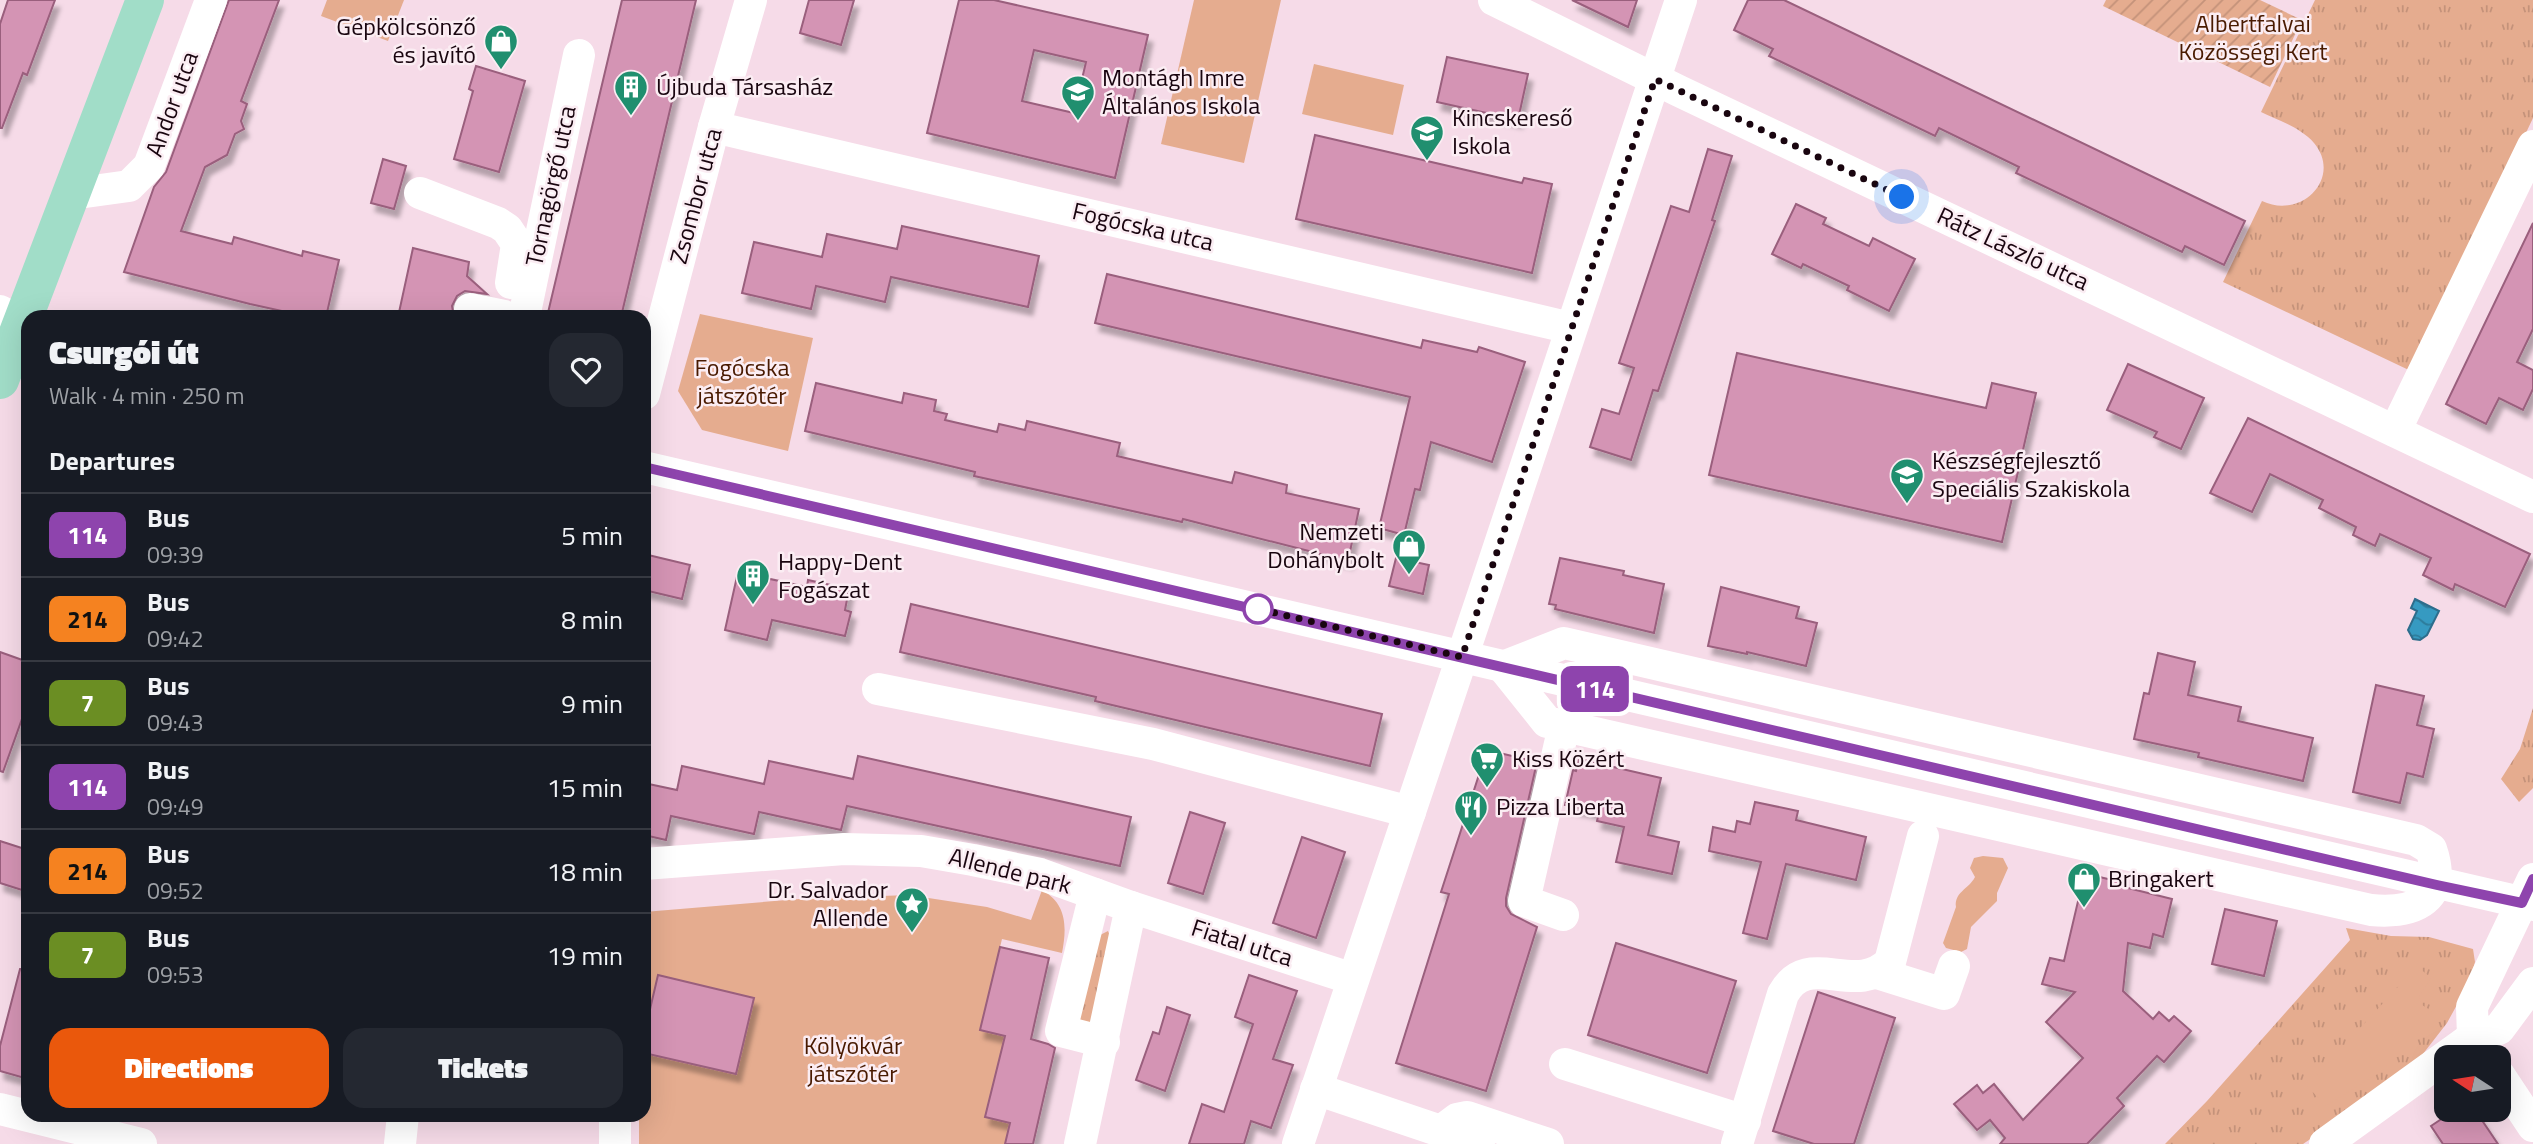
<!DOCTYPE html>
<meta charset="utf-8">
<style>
body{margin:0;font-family:"Titillium Web",sans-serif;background:#242831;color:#f1f3f6;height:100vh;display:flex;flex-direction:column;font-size:26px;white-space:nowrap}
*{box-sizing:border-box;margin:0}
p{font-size:23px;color:#9ea1a6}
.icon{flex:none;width:38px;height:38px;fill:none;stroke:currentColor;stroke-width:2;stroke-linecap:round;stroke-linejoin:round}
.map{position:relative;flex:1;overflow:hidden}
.panel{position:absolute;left:21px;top:310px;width:630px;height:812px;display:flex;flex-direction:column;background:#171b24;border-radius:21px;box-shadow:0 7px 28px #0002}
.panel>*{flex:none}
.badge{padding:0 14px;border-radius:10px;font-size:24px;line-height:46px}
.needle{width:46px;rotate:282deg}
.controls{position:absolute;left:2434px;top:1045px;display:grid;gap:14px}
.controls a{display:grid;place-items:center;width:77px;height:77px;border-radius:14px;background:#171b24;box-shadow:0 7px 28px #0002;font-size:35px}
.you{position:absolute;width:35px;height:35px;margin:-18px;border:5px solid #fff;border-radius:50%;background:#1a73e8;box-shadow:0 0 0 10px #1a73e833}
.map>.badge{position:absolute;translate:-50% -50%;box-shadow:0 0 0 4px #fff}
h2{padding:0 28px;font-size:26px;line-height:63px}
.round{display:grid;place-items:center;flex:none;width:74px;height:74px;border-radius:21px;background:#242831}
.overview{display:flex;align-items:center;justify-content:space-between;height:119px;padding:0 28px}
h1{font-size:33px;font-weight:800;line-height:52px}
.button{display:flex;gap:14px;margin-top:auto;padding:14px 28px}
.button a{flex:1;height:80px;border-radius:21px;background:#ea580c;color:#fff;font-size:28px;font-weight:800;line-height:80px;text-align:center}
.button a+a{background:#242831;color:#f1f3f6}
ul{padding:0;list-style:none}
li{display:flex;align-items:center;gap:21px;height:84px;padding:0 28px;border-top:2px solid #363941}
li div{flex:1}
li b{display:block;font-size:26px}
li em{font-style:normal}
li .badge{min-width:77px;font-weight:700;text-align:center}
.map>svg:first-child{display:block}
</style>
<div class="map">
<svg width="2533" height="1144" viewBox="0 0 2533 1144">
<defs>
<pattern id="grass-tufts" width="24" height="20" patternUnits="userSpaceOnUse" patternTransform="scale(1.75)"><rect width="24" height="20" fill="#e5ac8f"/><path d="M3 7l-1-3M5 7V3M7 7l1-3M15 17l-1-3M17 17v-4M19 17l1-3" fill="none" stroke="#c4927a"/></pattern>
<pattern id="garden-furrows" width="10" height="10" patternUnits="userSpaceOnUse" patternTransform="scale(1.75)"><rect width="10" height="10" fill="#e5ac8f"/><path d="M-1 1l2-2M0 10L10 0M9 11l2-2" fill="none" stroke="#c4927a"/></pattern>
<pattern id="water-waves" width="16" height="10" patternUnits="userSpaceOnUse" patternTransform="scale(1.75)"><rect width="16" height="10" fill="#369ac1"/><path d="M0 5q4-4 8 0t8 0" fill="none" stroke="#2d7c9b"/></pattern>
<filter id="shadow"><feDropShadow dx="4.5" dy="8" stdDeviation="2" flood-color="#0004"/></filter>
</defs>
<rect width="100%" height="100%" fill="#f6dbe8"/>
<g fill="url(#grass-tufts)">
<path d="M2315 0H2533V118L2413 372 2223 282 2262 201C2301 220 2343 178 2314 143 2301 128 2278 120 2261 112Z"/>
<path d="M2533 708V788L2519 802 2501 779 2520 749Z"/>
<path d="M2346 928 2391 936 2429 937 2473 949 2475 962 2470 981 2447 1023 2419 1059 2383 1090 2303 1144H2165L2207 1101 2350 940Z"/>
<path d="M1108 931 1112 941 1098 1024 1078 1022 1100 935Z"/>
</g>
<g fill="#e5ac8f">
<path d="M327 0H404L388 41 321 16Z"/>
<path d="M1194 0H1281L1244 163 1161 144Z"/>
<path d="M1314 64 1404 85 1393 135 1302 114Z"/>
<path d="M700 314 813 338 788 451 702 430 678 391Z"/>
<path d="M1983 856 2003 858 2008 868 1997 893V901L1971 927 1967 949 1961 952 1946 948 1943 943 1956 907C1954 892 1969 889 1975 877L1970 868 1974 858Z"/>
<path d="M1042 890C1067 904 1067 927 1062 953L1002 939 980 1030 1005 1036 986 1117 1010 1123 1005 1144H639V1115H644V912L799 899 909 895 987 907 1031 920Z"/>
<path d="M2417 966 2431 978 2419 996 2422 1005 2432 1011 2382 1071 2326 1106 2307 1086Z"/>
</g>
<path fill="url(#garden-furrows)" d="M2106 0H2260L2302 20 2270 87 2103 6Z"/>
<path fill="url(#water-waves)" stroke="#2d6d8c" stroke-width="2" d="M2415 599 2439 611 2427 635 2420 640 2413 639 2408 630 2417 611 2411 608Z"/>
<g fill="#d494b4" stroke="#9a5f7d" stroke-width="2" fill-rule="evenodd" filter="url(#shadow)">
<path d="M8 0H55L27 75 23 73 2 128H0V24Z"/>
<path d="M229 0H279L241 101 247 104 241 121 244 129 235 134 227 155 205 167 181 231 232 244 234 237 302 256 303 251 339 260 326 317H309L250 304 124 272 154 187 166 172Z"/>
<path d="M622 0H696L621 317H547Z"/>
<path d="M809 0H854L841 45 800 33Z"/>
<path d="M959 0H994L1148 35 1115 178 927 133ZM1034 50 1086 62 1074 113 1022 101Z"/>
<path d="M1572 0H1637L1628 27Z"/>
<path d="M1748 0H1784L2245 221 2224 265 2185 246 2182 252 2016 173 2019 167 1939 128 1935 136 1769 56 1773 49 1734 30Z"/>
<path d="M1447 57 1528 74 1518 120 1437 102Z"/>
<path d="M476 66 525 81 499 172 454 159 473 91 469 89Z"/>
<path d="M1315 135 1522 183 1524 178 1552 184 1532 273 1296 219Z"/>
<path d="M1708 149 1732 156 1712 220 1715 221 1658 391 1653 390 1631 460 1590 447 1602 409 1619 414 1634 368 1619 363 1671 206 1689 212Z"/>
<path d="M383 159 406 166 394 209 371 203Z"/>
<path d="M1796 204 1826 218 1823 224 1869 246 1873 238 1915 259 1889 311 1847 290 1849 286 1803 264 1801 268 1772 254Z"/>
<path d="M2533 223V329L2517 362 2533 370V389L2523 410 2499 398 2486 424 2446 404Z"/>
<path d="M902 226 1039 256 1028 307 891 277 885 302 816 286 811 309 742 293 754 242 822 257 827 234 897 249Z"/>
<path d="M413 248 469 262 467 276 487 294 465 291 457 296 452 306 454 317H398Z"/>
<path d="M1107 274 1421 348 1423 340 1477 352 1479 347 1525 362 1492 462 1431 442 1420 490 1415 489 1404 535 1379 528 1410 397 1095 323Z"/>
<path d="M1737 353 1986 408 1992 383 2036 393 2002 542 1709 475Z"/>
<path d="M2128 364 2204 398 2181 449 2154 437 2157 432 2107 410Z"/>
<path d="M816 383 902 403 904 393 936 400 934 411 947 414 945 420 997 432 999 424 1025 430 1027 421 1120 443 1117 456 1232 483 1235 472 1287 485 1286 493 1359 509 1348 561 1183 519 1182 522 974 476 975 472 805 431Z"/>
<path d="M2248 418 2530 554 2505 607 2455 584 2453 590 2423 575 2431 558 2380 534 2375 546 2353 535 2356 527 2319 508 2323 500 2270 474 2252 512 2210 493Z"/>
<path d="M644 554 690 565 682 599 644 590Z"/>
<path d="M1396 558 1429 565 1423 594 1389 586Z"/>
<path d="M1560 558 1624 571 1623 575 1664 584 1654 633 1555 609 1556 605 1549 604Z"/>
<path d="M738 572 807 587 808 580 849 589 845 610 851 612 845 636 772 620 767 640 725 630Z"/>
<path d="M1721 587 1799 607 1796 618 1817 623 1806 666 1747 652V654L1708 646Z"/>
<path d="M911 604 1382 714 1370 766 1095 701 1096 697 900 652Z"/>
<path d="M0 652 28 662V702L3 772 0 771Z"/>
<path d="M2158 653 2195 662 2188 695 2241 707 2238 721 2313 738 2303 781 2198 757 2199 753 2134 739 2144 693 2149 694Z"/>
<path d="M2376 685 2424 696 2417 725 2434 729 2423 777 2407 773 2400 803 2353 792Z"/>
<path d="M1487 750 1537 762 1506 898V906L1511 914 1537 927 1486 1091 1396 1063 1449 894 1441 892Z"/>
<path d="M858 756 1131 817 1120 866 847 806 841 830 759 812 754 834 671 816 666 840 644 835V783L677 790 682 766 764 784 769 761 853 779Z"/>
<path d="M1579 759 1661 778 1648 835 1679 842 1672 874 1616 862 1624 827 1597 821 1599 812 1565 805 1573 770 1576 771Z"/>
<path d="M1755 802 1798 811 1796 820 1866 837 1856 880 1786 864 1767 939 1743 933 1761 862 1709 851 1713 827 1735 832 1737 821 1750 824Z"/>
<path d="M1190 812 1225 823 1203 894 1168 883Z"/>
<path d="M1302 837 1345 852 1316 938 1273 923Z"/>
<path d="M0 841 28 850V872L22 890 0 883Z"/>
<path d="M2091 875 2125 883 2124 887 2172 899 2163 937 2153 934 2150 948 2128 943 2123 991 2153 1019 2159 1012 2169 1021 2174 1016 2191 1031 2164 1062 2157 1056 2117 1098 2124 1106 2087 1144H2000L2005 1138 1990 1120 1977 1130 1954 1104 1977 1085 1983 1093 1994 1084 2023 1120 2083 1058 2046 1022 2075 992 2042 984 2050 958 2064 961 2079 897 2085 899Z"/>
<path d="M2225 909 2277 921 2264 976 2212 964Z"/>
<path d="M1616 943 1736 981 1707 1073 1588 1035Z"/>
<path d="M1000 947 1049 958 1031 1039 1048 1044 1055 1048 1033 1144H1005L1010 1123 985 1117 1005 1036 980 1030Z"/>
<path d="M20 969 28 970V1079L0 1071V1046Z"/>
<path d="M658 975 754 998 736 1074 644 1053V1035Z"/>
<path d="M1249 975 1297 991 1273 1059 1293 1065 1271 1128 1251 1121 1244 1144H1189L1202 1104 1224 1112 1253 1024 1235 1017Z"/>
<path d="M1818 992 1895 1018 1854 1144H1814L1773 1131Z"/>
<path d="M1167 1007 1190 1015 1165 1091 1136 1080 1153 1032 1159 1034Z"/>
<path d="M2455 1110H2475L2498 1144H2443L2431 1126Z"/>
</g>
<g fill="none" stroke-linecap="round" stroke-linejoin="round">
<g stroke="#fff" stroke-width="32">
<path d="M1494 0 1679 91 2533 497"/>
<path d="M714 127 1571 328"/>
<path d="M420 193 498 223 507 229 517 244 511 283"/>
<path d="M71 194 129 186 149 166 211 0"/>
<path d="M470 309 504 316"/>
<path d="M0 311 22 323"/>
<path d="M524 317 579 55"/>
<path d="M644 394 714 127 751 0"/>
<path d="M2395 431 2533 146"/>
<path d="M644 467 2533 905"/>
<path d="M1564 643 2416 840 2431 849C2448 899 2416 914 2371 910L1547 722 1503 667Z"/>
<path d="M878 689 1153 744 1410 812"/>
<path d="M644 864 844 849 921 851 973 860 1040 874 1131 907 1353 979"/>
<path d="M1095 894 1061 1031 1104 1042"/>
<path d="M1563 915 1524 901 1564 726"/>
<path d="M1877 973 1944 994 1954 966"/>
<path d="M2473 1037 2472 1007 2533 879"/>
<path d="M1565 1064 1745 1121"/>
<path d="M2499 1075 2533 1126"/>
<path d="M1316 1089 1479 1144"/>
<path d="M0 1109 141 1144"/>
<path d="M1441 1131 1457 1119 1467 1117 1548 1144"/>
<path d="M400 1144 403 1115"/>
<path d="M615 1144V1115"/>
<path d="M1080 1144 1131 907"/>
<path d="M1298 1144 1483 595 1681 0"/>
<path d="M1737 1144 1783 994C1808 948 1855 998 1890 962L1923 836"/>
<path d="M2325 1144 2473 1037 2499 1029 2533 983"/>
</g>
<path stroke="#a1ddc8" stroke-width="38" d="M0 380 145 0"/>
</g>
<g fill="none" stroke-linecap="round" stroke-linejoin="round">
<g stroke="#fff" stroke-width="16">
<path id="line" d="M644 467 2437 885 2522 903 2533 879"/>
</g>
<use href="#line" stroke="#8e44ad" stroke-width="10"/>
<path stroke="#19050f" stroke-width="7" stroke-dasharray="0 12.6" d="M1258 609 1254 608 1462 657 1655 79 1902 197"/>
</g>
<defs>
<g id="shop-pin" transform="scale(1.75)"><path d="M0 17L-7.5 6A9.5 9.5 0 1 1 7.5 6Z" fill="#208f6f" stroke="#fbedf3"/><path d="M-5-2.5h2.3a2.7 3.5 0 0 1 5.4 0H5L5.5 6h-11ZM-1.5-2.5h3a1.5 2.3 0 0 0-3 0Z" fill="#fff"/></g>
<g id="building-pin" transform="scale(1.75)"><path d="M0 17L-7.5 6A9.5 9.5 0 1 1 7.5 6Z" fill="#208f6f" stroke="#fbedf3"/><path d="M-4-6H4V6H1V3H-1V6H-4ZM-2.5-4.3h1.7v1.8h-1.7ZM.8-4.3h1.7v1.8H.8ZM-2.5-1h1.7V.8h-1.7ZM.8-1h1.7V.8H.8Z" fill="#fff"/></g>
<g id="school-pin" transform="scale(1.75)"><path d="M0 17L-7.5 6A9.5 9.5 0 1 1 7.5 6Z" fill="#208f6f" stroke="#fbedf3"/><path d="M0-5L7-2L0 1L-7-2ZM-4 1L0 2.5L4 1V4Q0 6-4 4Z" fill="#fff"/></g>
<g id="supermarket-pin" transform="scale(1.75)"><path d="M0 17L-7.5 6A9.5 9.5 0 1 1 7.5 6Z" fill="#208f6f" stroke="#fbedf3"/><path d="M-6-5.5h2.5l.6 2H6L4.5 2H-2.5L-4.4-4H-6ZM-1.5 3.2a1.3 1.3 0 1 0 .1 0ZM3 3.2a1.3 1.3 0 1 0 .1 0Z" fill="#fff"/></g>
<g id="restaurant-pin" transform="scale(1.75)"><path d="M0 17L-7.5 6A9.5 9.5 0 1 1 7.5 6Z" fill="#208f6f" stroke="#fbedf3"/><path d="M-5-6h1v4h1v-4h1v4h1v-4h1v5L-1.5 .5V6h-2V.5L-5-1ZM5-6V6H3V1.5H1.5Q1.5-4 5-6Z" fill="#fff"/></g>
<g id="sight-pin" transform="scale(1.75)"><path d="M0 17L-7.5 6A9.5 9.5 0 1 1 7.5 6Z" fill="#208f6f" stroke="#fbedf3"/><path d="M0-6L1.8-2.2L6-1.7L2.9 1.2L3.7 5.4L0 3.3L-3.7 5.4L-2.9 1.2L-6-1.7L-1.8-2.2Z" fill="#fff"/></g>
</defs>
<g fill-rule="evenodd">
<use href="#shop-pin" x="501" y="41"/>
<use href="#building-pin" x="631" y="87"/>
<use href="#school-pin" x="1078" y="92"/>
<use href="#school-pin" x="1427" y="132"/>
<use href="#school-pin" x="1907" y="475"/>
<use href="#shop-pin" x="1409" y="546"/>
<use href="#building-pin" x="753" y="576"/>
<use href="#supermarket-pin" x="1487" y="759"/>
<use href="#restaurant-pin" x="1471" y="807"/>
<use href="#shop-pin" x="2084" y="879"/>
<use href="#sight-pin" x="912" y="904"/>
</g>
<circle fill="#fff" stroke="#8e44ad" stroke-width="3.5" cx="1258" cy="609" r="14"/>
<g text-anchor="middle" stroke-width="5" stroke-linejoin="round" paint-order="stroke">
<g font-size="24" fill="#491a00" stroke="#fbedf3">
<text x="2253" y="32">Albertfalvai<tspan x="2253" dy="28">Közösségi Kert</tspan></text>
<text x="742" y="376">Fogócska<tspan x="742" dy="28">játszótér</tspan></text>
<text x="853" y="1054">Kölyökvár<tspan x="853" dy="28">játszótér</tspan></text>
</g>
<g font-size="24" fill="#19050f" stroke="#fbedf3" text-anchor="start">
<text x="476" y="35" text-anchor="end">Gépkölcsönző<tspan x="476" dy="28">és javító</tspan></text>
<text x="1102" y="86">Montágh Imre<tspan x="1102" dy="28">Általános Iskola</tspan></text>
<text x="656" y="95">Újbuda Társasház</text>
<text x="1452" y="126">Kincskereső<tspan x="1452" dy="28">Iskola</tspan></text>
<text x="1932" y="469">Készségfejlesztő<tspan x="1932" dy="28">Speciális Szakiskola</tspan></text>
<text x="1384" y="540" text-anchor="end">Nemzeti<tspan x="1384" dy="28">Dohánybolt</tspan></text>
<text x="778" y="570">Happy-Dent<tspan x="778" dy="28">Fogászat</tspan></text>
<text x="1512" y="767">Kiss Közért</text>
<text x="1496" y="815">Pizza Liberta</text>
<text x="2108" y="887">Bringakert</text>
<text x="888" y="898" text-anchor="end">Dr. Salvador<tspan x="888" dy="28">Allende</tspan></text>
</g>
<g font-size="24" fill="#19050f" stroke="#fbedf3">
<text transform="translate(172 104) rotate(-70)" y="8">Andor utca</text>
<text transform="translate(551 186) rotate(-78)" y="8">Tornagörgő utca</text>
<text transform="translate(696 196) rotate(-75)" y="8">Zsombor utca</text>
<text transform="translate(1143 227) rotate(13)" y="8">Fogócska utca</text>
<text transform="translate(2013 249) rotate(25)" y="8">Rátz László utca</text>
<text transform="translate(1010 871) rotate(14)" y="8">Allende park</text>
<text transform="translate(1242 943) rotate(18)" y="8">Fiatal utca</text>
</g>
</g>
</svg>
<div class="controls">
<a><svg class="needle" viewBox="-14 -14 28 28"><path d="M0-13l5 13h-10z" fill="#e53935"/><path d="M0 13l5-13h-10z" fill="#9ea1a6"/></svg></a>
</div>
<div class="you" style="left:1902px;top:197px"></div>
<b class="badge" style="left:1595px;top:689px;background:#8e44ad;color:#fff">114</b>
<section class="panel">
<div class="overview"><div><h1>Csurgói út</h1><p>Walk · 4 min · 250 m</p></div><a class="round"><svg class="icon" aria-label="heart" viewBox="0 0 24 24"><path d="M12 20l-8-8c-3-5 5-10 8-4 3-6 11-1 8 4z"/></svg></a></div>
<h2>Departures</h2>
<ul>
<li><span class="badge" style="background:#8e44ad;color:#fff">114</span><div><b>Bus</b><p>09:39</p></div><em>5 min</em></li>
<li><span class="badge" style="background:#f58220;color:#111">214</span><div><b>Bus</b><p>09:42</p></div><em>8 min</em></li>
<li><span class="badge" style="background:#6b8e23;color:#fff">7</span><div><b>Bus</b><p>09:43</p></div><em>9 min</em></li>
<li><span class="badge" style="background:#8e44ad;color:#fff">114</span><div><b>Bus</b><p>09:49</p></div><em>15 min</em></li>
<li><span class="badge" style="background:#f58220;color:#111">214</span><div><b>Bus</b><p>09:52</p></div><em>18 min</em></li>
<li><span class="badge" style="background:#6b8e23;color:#fff">7</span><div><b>Bus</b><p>09:53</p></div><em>19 min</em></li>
</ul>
<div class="button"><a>Directions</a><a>Tickets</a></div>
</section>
</div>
